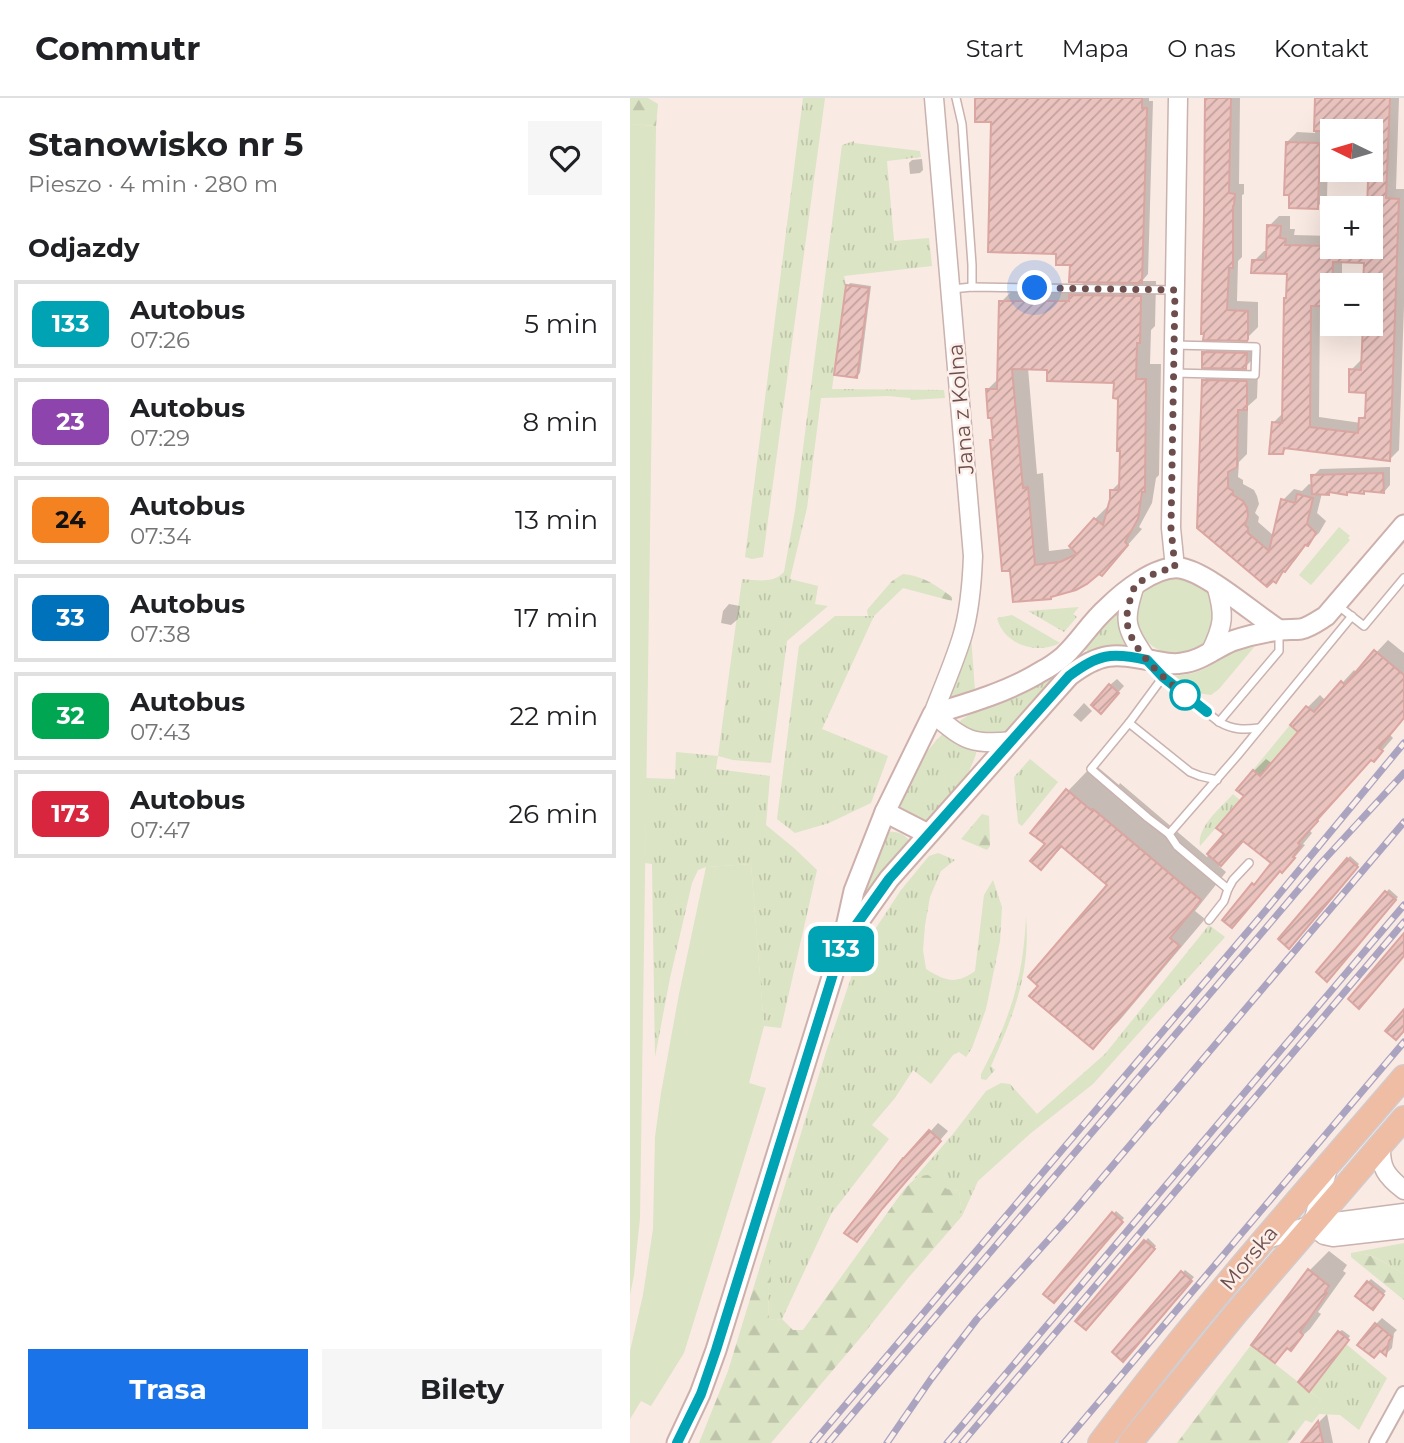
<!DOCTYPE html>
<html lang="pl">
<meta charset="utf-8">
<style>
body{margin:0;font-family:Montserrat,sans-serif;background:#f6f6f6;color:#202124;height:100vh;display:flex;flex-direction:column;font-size:26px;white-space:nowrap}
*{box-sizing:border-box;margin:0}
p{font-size:23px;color:#757577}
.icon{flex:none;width:38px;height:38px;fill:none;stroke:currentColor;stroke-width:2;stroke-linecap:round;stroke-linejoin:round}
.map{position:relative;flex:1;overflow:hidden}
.drawer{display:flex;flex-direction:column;background:#fff;width:630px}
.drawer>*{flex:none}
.badge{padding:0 14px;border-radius:10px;font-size:24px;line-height:46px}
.needle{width:46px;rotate:275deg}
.controls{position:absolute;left:690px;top:21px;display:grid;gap:14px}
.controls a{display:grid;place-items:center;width:63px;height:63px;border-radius:0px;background:#fff;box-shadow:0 7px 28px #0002;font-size:35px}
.you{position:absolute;width:35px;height:35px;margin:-18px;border:5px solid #fff;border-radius:50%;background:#1a73e8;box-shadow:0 0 0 10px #1a73e833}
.map>.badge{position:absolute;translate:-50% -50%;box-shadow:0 0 0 4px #fff}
h2{padding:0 28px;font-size:26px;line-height:63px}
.round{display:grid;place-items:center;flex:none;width:74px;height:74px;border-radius:0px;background:#f6f6f6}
.summary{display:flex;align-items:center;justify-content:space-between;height:119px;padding:0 28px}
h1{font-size:33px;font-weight:700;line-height:52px}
.cta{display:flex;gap:14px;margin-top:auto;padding:14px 28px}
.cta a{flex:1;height:80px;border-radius:0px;background:#1a73e8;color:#fff;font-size:28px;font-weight:700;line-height:80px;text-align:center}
.cta a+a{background:#f6f6f6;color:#202124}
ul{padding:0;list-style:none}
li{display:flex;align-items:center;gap:21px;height:88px;margin:0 14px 10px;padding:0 14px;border:4px solid #e0e0e0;border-radius:0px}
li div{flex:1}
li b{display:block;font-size:26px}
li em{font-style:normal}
li .badge{min-width:77px;font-weight:700;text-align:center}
header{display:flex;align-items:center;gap:42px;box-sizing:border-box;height:98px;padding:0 35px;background:#fff;border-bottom:2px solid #e0e0e0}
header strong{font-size:33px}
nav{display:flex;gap:38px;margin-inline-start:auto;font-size:24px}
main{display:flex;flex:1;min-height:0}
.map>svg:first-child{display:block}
</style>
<header>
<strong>Commutr</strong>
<nav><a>Start</a><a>Mapa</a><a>O nas</a><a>Kontakt</a></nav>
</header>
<main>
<section class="drawer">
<div class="summary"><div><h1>Stanowisko nr 5</h1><p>Pieszo · 4 min · 280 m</p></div><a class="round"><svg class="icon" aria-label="heart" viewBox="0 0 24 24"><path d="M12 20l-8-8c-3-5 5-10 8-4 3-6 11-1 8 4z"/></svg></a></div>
<h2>Odjazdy</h2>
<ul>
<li><span class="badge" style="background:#00a3b4;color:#fff">133</span><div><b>Autobus</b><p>07:26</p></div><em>5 min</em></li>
<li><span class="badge" style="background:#8e44ad;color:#fff">23</span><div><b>Autobus</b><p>07:29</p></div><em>8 min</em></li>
<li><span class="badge" style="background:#f58220;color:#111">24</span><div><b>Autobus</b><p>07:34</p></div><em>13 min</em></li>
<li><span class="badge" style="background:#0072bc;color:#fff">33</span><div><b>Autobus</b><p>07:38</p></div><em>17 min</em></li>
<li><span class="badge" style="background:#00a651;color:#fff">32</span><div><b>Autobus</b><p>07:43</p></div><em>22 min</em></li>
<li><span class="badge" style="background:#d7263d;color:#fff">173</span><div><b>Autobus</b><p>07:47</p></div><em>26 min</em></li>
</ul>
<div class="cta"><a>Trasa</a><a>Bilety</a></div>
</section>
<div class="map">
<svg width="774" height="1345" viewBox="0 0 774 1345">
<defs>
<pattern id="grass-tufts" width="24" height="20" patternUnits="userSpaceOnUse" patternTransform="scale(1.75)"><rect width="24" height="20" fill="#dbe4c4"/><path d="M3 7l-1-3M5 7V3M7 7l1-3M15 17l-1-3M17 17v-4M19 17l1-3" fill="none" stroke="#bfc5aa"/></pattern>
<pattern id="forest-firs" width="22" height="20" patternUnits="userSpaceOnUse" patternTransform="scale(1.75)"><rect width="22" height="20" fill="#dbe4c4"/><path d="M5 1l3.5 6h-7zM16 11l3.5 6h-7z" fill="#bfc5aa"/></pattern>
<pattern id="building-hatch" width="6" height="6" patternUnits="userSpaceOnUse" patternTransform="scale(1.75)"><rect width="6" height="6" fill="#eac3bf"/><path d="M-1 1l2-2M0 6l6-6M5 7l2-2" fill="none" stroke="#c2a19d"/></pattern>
</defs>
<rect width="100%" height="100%" fill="#f9eae3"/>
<g fill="url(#grass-tufts)">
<path d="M173 0H195L133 459 122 461 115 459Z"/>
<path d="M224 43V45L290 53 291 59 257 63 264 143 299 140 302 168 214 178 216 187 202 291 314 292 315 300 281 302 280 300 258 298 191 300 177 410 160 481 188 488 185 506 198 508 157 543 141 665 103 662 88 658 86 671 140 678 136 727 164 750 187 772 151 930 134 928 121 766 76 769 68 772 62 785 40 880 25 959 22 766 15 765 16 680 45 681 46 654 88 658 112 481C127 482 143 486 154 474L165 413 212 47Z"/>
<path d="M449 509 443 516 447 519 434 534 398 513Z"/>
<path d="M487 511 488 527 495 547 475 549 459 554 452 549Z"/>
<path d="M382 517 430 545C407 557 374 547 367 520Z"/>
<path d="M205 518H244L192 631 258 658 241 705 199 725 165 735 147 721 169 548Z"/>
<path d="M341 538 345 593 320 603 321 592Z"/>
<path d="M431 571 432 573 381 631C364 641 345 636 329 626L331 622 342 615Z"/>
<path d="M660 627 668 634 630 678 623 672Z"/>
<path d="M314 635 327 647 346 654V656C337 684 317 705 298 726L271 712C267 694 299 647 314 635Z"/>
<path d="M400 661 428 684 392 728 388 725 384 679Z"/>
<path d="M603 696 610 702 570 748C567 728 591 710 603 696Z"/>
<path d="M259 734C267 733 278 737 280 746L223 825 235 785 254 737Z"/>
<path d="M308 755 325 762 311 773 300 799 295 827 293 852 296 871C315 883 326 887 345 873L354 797 363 782 372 809 370 843 356 911 342 950 336 959 329 954 323 957 301 986 283 972 265 1000 242 1027 259 1041 201 1116 152 1221 146 1222 139 1221 138 1192 141 1183 136 1149 196 954 225 868 236 845 271 792 299 758Z"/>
<path d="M396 819C401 874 383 919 361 968L365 972 356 982 351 981V976C380 921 393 882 396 819Z"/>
<path d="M579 827 595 839 463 986 401 1035 348 1083 332 1118 329 1093C325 1092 320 1092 316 1091 301 1084 302 1072 283 1082L323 1036 356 993 371 985 380 986 407 1016 475 956Z"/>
<path d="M774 1145V1176C758 1168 743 1153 724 1156L721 1159V1155Z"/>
<path d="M716 1246 757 1280 729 1332 710 1317 689 1316 682 1325 675 1322 691 1302 680 1293Z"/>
</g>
<g fill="url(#forest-firs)">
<path d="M0 0H18L28 6 26 28 0 26Z"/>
<path d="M273 476C293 478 306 487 322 499V503L273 490 244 518H238L237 512 262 483Z"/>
<path d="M352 716 359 718 360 748 357 752 331 741Z"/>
<path d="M298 1077 317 1091 329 1093 332 1118 279 1179 231 1239 141 1345H69L98 1273 136 1149 141 1174V1183L138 1192 139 1221 146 1222 152 1221 163 1232H173L273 1093C281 1084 286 1078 298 1077Z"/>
<path d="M727 1155C745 1156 759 1168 774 1176V1202L721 1159 723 1156Z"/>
<path d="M621 1247 691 1302 658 1345H547Z"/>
</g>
<g fill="#dbe4c4">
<path d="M0 26 26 28 10 1120 4 1177 0 1197Z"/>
<path d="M709 429 720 438 718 440 720 442 681 487 669 477Z"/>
<circle cx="546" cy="517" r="39"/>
<path d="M625 548 589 591 581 597 567 595 544 578C556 577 567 575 578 569 597 557 601 550 625 548Z"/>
<path d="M121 766 134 928 119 985 136 990 54 1255 21 1308 11 1303 0 1321V1253L13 1197 23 1131 25 1039 31 995 49 896 76 769Z"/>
</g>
<g fill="#0003" fill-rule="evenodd">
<path d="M347 0H519V3H523L518 176 512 183H526L525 228 521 232 520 266H531L529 377 526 380 522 405 509 429 512 431 472 476 469 473 384 502 362 343 364 340 358 291 369 280 371 204 386 189H449L455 183 441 166 428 154 362 22ZM398 270H419L486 283 490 299 491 383 482 392 481 405 465 421 444 450 419 453 413 375 407 376Z"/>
<path d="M577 0H610L609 86H614V96L612 97V159L608 163 607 203 628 204V229L616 241 575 240Z"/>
<path d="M686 0H769L766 91H774V208L769 352 759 362 658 349 653 354 643 325 654 314 659 175 624 163 634 153H638L639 128 649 118H660V131H665L664 137 702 138V149H740V81H734V72H740V33H702V63H698L697 99 687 109 657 44 667 34 685 35ZM712 162 736 163 734 187H740V226H708V229L734 230 733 262H731L721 272 737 294V315L731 321V325L689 319 690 206 702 187H712Z"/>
<path d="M292 61 293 72 290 75 280 76 279 65 282 62Z"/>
<path d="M220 185 241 188 230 275 227 278 218 188Z"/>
<path d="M580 248 622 249V262L612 272 628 273 627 300 618 308 617 356 609 364 608 379 613 382V386L624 392 627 398 629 406 625 415 629 419 628 424 644 438 653 402 664 391 672 393 679 386 683 387V378L690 371 760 369V387L754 394 735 391 701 393 698 396 692 395 687 415 696 423 689 435 677 446 666 461 645 483 569 430 573 283 588 268 574 255Z"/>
<path d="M99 506 110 508 108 521 101 527 91 525 93 513Z"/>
<path d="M758 542 774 555V621L760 637 763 640 744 662 742 660 697 709H698L679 732 682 735 673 746 675 747 664 760 651 771 602 828 623 787 643 765 614 741 589 768 596 774 565 813 575 821 489 923 463 949 479 786 433 748 411 770 417 746 438 693 464 666 489 687 490 685 577 759 596 735 616 698 609 691 624 673 636 661 643 666 670 633 678 609 690 597 696 603 724 572 727 575Z"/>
<path d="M487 581 494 588 477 607 480 587Z"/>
<path d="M454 605 462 613 451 624 443 617Z"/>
<path d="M720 758 729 766 659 848 650 841Z"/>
<path d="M759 791 768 799 697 881 688 874Z"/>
<path d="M308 1025 318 1033 260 1100 235 1134 227 1142 283 1053Z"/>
<path d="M486 1113 494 1120 424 1203 415 1195Z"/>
<path d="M518 1140 526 1148 456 1230 447 1223Z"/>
<path d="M699 1153 717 1167 713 1173 716 1175 688 1214 691 1216 680 1231 645 1263 623 1247 680 1172Z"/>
<path d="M555 1172 564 1179 493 1262 485 1254Z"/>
<path d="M741 1181 756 1193 745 1207 738 1184Z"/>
<path d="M752 1220 767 1232 764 1235 762 1250 756 1256 746 1226Z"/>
<path d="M712 1232 720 1238 682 1289 709 1234Z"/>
<path d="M697 1316 703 1345H673L689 1324Z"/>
</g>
<g fill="url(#building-hatch)" stroke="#dba6a1" stroke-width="2" fill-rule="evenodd">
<path d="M345 0H512V10H517L512 185 439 184 440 167H426V156L358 154 361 24H345Z"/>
<path d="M575 0H601L599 95 605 96 604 107 603 108V170H599L597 212 618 213V241L617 243 573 242 574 236H571L574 117Z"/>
<path d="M685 0H760L756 100 769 101 760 363 654 350 653 356H639L642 324 652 325 654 200H656L657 176 621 175 622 162H636L637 127 651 128 650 140 656 141 655 147 740 149V110H737L738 83H732L733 72H740V33H684ZM703 164 734 165 733 187H740V226H733L731 272 719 271V294L736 295 735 320H729L728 335 680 329 681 208H702Z"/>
<path d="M656 44 690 45 688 111 659 110V97H654Z"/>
<path d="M216 187 239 190 227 280 204 277Z"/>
<path d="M439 197 511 198 510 245H507L506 281H516L515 394H512L508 421 495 444 498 447 472 478 469 476 457 486 446 492 421 499V501L383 504 380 473H372L360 342H363L361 320H358L356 291H367L369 203H439ZM382 271 417 272V283L484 285 483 300 488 301 487 353H490L489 392H480V401L473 427 464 420 439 448 447 456 430 464 405 467 398 389 393 390Z"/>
<path d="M572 254 617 255 616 271 572 270Z"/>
<path d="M572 282 616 283 617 284V312H608L607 369 598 374V390L603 393V397L613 403 617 410 618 418 615 427 618 430V435L639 453 651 401 665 405 667 396 683 400 677 426 686 435 678 448 675 447 655 474 653 473 646 485 643 483 637 489 567 430Z"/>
<path d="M753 375 754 395 734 393V396L717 394V397L699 394V397L682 396 681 377Z"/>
<path d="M744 552 774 577V620L749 650 753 653 744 664 741 662 687 722 688 723 668 745 671 748 663 759 665 760 652 775 650 773 602 830 592 822 622 785 624 787 641 765 613 743 591 768 577 756 594 736 586 730 614 698 606 692 623 672 630 678 668 634 660 627 676 608 684 614 711 583 715 587Z"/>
<path d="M479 586 489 595 471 616 461 607Z"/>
<path d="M436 691 461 712 463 711 571 802 540 840 550 848 463 951 399 898 408 888 398 879 477 787 431 748 411 772 400 763 415 746 400 735Z"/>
<path d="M717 760 728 769 659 851 648 841Z"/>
<path d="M755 793 766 802 697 884 686 874Z"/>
<path d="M774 835V858L729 911 718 901Z"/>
<path d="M774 911V933L766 942 755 933Z"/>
<path d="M299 1032 311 1043 252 1111 227 1144 214 1135 273 1060H274Z"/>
<path d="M482 1114 493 1124 424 1205 413 1196Z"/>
<path d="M514 1142 525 1151 456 1232 445 1223Z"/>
<path d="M678 1171 699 1188 695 1193 697 1195 670 1234 673 1237 661 1253 657 1250 645 1265 621 1247Z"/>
<path d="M551 1173 562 1183 493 1264 482 1254Z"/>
<path d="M737 1183 754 1197 743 1212 725 1198Z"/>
<path d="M745 1225 762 1239 759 1243 756 1258 750 1253 744 1260 727 1247Z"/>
<path d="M708 1233 719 1242 679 1294 668 1284Z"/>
<path d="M688 1323 693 1345H671Z"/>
</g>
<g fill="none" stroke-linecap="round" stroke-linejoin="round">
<g stroke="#cab2ae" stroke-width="10">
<g id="service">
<path d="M326 0 332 26 342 167V189"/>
<path d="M322 191 342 189 544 192"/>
<path d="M544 247 626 249 625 277 544 275"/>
<path d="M706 506 734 528 774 480"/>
<path d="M522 567 533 579 589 624C603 632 614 632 629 630"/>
<path d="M533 579 499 625 461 671 518 720 539 736 547 748 598 791"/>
<path d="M589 624 649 553V535"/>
<path d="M499 625 560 674 570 678 587 682"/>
<path d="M539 736 607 658 722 518"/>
<path d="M579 822 594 803 598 791 603 782 619 765"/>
</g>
</g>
<g stroke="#cab2ae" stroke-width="18">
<path id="minor" d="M747 1345 774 1296"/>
</g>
<g stroke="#cab2ae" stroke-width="21">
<g id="tertiary">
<path d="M304 0 343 458C342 485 340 513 332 539 324 565 313 590 303 616 334 641 340 648 382 643"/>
<path d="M545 470 541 430 548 0"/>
<path d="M505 487C492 525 496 530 517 562"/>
<path d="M580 555C594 527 595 517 586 487"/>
<path d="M751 1047C750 1070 756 1078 774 1092"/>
<path d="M683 1124 698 1070"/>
<path d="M682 1127 694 1137 703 1139 774 1131"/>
<path d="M634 1142 682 1127 774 1115"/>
</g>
</g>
<g stroke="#cdb0ac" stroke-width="23">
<g id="secondary">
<path d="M255 714 298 736"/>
<path d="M217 840 259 781 439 578C473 552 486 556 525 563 535 565 543 567 552 565 571 563 585 550 602 543 617 538 634 534 650 532 657 531 664 532 671 531 680 529 688 523 696 518L774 427"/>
<path d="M47 1345 70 1296 86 1252 212 847 224 793 255 714 303 616C340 605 380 593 412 573 420 569 428 563 434 558 450 543 461 524 477 510 493 494 526 467 550 470 577 474 624 516 649 532"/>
</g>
</g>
<g stroke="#d3caca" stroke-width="26">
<g id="primary">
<path d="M470 1345C565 1218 671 1099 774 979"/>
<path d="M500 1345 607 1214 774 1020"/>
</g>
</g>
<use href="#service" stroke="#fff" stroke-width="7"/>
<use href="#minor" stroke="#fff" stroke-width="14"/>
<use href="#tertiary" stroke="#fff" stroke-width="18"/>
<use href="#secondary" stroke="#fff" stroke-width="19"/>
<use href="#primary" stroke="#efbca4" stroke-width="23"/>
<g stroke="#aaa4c0" stroke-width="7">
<g id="rail">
<path d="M183 1345 636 812 774 645"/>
<path d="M198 1345 692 764 774 675"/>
<path d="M257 1345 301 1281 347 1221 439 1119 774 724"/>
<path d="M317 1345 774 807"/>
<path d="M332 1345 774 824"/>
<path d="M434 1345 774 944"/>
</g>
</g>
<use href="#rail" stroke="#fcefe9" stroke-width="4.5" stroke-dasharray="13" stroke-linecap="butt"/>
</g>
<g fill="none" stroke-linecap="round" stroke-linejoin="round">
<g stroke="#fff" stroke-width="16">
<path id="line" d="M47 1345 71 1296 86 1252 212 847 259 781 439 578C468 556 481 554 517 562L533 579 577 614"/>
</g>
<use href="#line" stroke="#00a3b4" stroke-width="10"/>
<path stroke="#6d4e4d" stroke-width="7" stroke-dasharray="0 12.6" d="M405 190 545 192 541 430 545 470C529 472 517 479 505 487 501 499 496 512 497 524 501 555 540 585 562 603L555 597"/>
</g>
<circle fill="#fff" stroke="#00a3b4" stroke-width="3.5" cx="555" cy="597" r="14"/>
<g text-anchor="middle" stroke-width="5" stroke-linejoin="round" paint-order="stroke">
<g font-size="21" fill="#6d4e4d" stroke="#fcefe9">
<text transform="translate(331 311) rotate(-95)" y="7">Jana z Kolna</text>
<text transform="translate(619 1160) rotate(-50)" y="7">Morska</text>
</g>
</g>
</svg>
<div class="controls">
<a><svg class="needle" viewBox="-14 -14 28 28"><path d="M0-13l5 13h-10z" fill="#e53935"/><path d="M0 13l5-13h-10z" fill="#757577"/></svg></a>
<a>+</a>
<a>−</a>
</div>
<div class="you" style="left:405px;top:190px"></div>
<b class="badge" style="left:211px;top:851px;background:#00a3b4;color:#fff">133</b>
</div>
</main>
